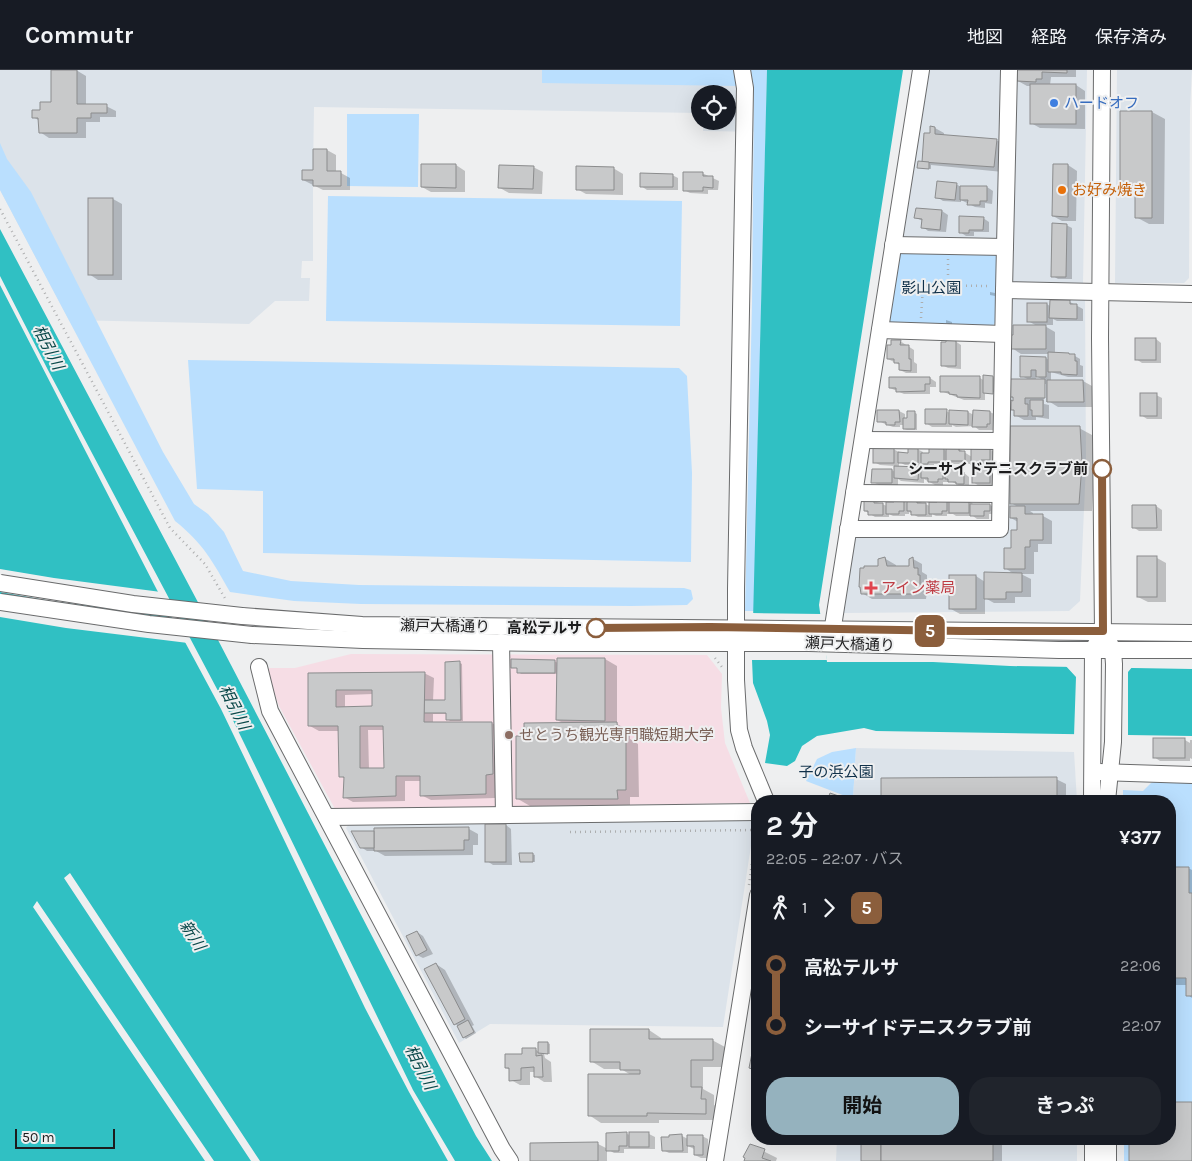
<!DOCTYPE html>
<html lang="ja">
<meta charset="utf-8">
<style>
body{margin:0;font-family:Karla,"Noto Sans JP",sans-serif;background:#20242c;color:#f1f3f6;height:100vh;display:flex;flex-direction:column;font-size:19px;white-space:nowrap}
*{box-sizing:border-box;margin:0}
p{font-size:16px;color:#9ea1a6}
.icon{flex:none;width:28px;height:28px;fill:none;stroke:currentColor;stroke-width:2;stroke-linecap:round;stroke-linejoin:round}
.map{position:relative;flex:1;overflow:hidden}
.side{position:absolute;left:751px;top:725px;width:425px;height:350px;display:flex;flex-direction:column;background:#171b24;border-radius:20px;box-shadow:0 5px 20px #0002}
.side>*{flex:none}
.badge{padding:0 10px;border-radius:8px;font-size:18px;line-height:32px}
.tools{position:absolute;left:691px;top:15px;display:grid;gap:10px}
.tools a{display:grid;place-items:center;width:45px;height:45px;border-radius:50%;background:#171b24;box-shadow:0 5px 20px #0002;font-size:25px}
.scale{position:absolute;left:15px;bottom:12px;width:100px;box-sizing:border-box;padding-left:5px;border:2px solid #1c1c1d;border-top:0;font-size:14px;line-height:18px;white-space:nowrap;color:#1c1c1d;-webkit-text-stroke:4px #eeeff0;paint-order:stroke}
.map>.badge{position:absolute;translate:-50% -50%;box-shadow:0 0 0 2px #fff}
.legs{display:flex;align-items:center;gap:8px;height:55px;padding:0 15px;font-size:16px}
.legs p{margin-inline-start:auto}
.overview{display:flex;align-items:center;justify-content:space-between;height:85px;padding:0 15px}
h1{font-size:28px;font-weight:700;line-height:38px}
.cta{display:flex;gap:10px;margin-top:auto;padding:10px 15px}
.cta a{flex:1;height:58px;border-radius:20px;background:#95b2be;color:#111;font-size:20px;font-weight:700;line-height:58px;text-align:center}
.cta a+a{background:#20242c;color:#f1f3f6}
ul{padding:0 15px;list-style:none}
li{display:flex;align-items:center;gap:18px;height:60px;font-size:19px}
li i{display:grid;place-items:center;width:8px;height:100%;margin:0 6px;background:currentColor}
li i::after{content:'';width:12px;height:12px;margin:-6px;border:4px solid;border-radius:50%;background:#171b24}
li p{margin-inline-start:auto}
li:first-child i{background:linear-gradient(#0000 50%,currentColor 0)}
li:last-child i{background:linear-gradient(currentColor 50%,#0000 0)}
header{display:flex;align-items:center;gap:30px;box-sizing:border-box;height:70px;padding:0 25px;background:#171b24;border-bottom:1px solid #363941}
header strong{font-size:24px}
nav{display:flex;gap:28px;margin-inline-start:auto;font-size:18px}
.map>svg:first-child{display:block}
</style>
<header>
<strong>Commutr</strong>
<nav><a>地図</a><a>経路</a><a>保存済み</a></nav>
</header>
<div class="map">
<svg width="1192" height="1091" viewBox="0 0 1192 1091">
<rect width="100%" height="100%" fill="#eeeff0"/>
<g fill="#dce3ea">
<path d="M0 0H767L766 62 703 61V51H728V24H700V43L314 37 313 100H302V110H313V191H302L301 208H310L309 231H275L249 254 69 250 0 120Z"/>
<path d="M927 0H1003L999 166 992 171 907 169 901 164Z"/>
<path d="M1015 0H1087L1083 214 1012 213Z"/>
<path d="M1117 0H1192L1190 40 1189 208 1184 213H1115Z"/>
<path d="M1014 227 1085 228 1086 394 1080 531 1069 541 843 543 852 470 857 465 1004 464 1008 232Z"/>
<path d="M856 678 1074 682 1077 731H853Z"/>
<path d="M755 750 723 957 490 954 459 973 346 758 349 754Z"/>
<path d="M837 1069H1077V1091H836Z"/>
</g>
<path fill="#f6dde5" d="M351 584 707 585 722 604 721 638 725 673 750 733 335 739 279 636 268 605 269 598H295Z"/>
<g fill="#badffe">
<path d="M542 0H735L738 16 542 13Z"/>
<path d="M751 0H767L754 541H745L752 233 754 18Z"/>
<path d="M347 44H419L418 117 347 116Z"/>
<path d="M0 73 7 89 31 122 163 382 194 434 208 444 224 462 243 501 291 511 359 515 684 518 691 520 693 529 687 535 631 536 361 534 294 531 230 522C213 492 203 473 175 451L0 120Z"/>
<path d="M328 126 682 131 680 256 326 251Z"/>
<path d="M900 180 992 181 998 187 995 253 991 258 892 255 887 250Z"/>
<path d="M188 290 679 298 687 306 692 403 691 492 263 483V421L197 419Z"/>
<path d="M856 678 853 729 806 711 817 689 832 682Z"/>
<path d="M1158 711 1192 712V1091H1124V1069H1170V731H1123V720L1143 721 1151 713Z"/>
</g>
<g fill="#30c0c3">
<path d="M767 0H903L819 535 827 592H933L1010 596 1192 599V666L876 661 864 658 817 666 802 676 795 691 787 696 765 693 770 665 767 651 753 613 752 590Z"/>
<path d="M0 159 218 570 476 1066 492 1091H455L413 1020 226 636 48 300 0 206Z"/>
<path d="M0 215 157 520 221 639 365 938 409 1022 448 1091H260L70 803 64 808 251 1091H214L37 831 33 837 205 1091H0Z"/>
</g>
<g fill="#eeeff0">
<path d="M0 499 54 508 161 522 174 547 51 531 0 522Z"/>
<path d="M0 524 69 536 176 550 188 573 66 558 0 547Z"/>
<path d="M752 543 821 544 827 590H751Z"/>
<path d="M1064 594 1133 596 1128 602V667L1074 666 1076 607Z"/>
</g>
<g fill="#0003" fill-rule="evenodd">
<path d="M76 0 86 6V36H106L116 41V47H100V52H86V68H49L40 62V51L33 47 52 34Z"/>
<path d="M1018 0H1076V7H1051L1050 15H1076L1085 21V59L1040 58 1031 53V16H1027L1018 11Z"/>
<path d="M1122 42H1152L1165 49 1164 154H1149L1136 147V123L1122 116Z"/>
<path d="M935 58 944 63V66L996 70 1006 75 1003 102 931 95V99L919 97 923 93 931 65Z"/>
<path d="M327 80 336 85V103H341L350 108V120H323L303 110 314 101Z"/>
<path d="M456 95 465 101V122H431L422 117Z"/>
<path d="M1068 95 1077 101 1076 151H1062L1053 146Z"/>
<path d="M533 97 543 102 542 124 509 123 500 118Z"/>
<path d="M613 98 623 104V125L586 124 577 119Z"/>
<path d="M702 103 719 111 718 120H708V124L690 123 684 120Z"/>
<path d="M672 105 678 108V120H647L641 116Z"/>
<path d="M956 114 961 117H987L993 121 992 134 985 133V138L975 137 961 130V132L943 131 937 127Z"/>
<path d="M89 129H113L122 134V210H98L89 204Z"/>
<path d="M917 139 942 141 948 145 946 162 928 161 923 157V151L916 148Z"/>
<path d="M983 148 989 152V162H974V166H966L960 162Z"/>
<path d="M1066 155 1072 158V209H1058L1053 206Z"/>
<path d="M990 222 995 223V226L990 225Z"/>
<path d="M1051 231 1070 232 1083 239V251H1057L1053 249V255H1043L1055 262V284L1075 286 1080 289V295L1083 296V307H1068L1051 302V311H1083L1092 316 1093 337H1058L1050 332H1046V314H1044V334L1049 335V349L1036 347V350H1024L1015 345V341L1012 340 1015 329 1011 327 1029 310 1022 306 1046 288 1049 290V284H1021L1012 278 1037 256 1028 251 1047 234 1051 237ZM1036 306 1045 311 1036 310Z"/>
<path d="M946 250 952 252V255L946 253Z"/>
<path d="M1156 269 1161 273V293H1142L1136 289Z"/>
<path d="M900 271 914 280V292L917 294V303H906L900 300V295L888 289Z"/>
<path d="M955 271 961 275V299L948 298 942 295 947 274Z"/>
<path d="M993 307 995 308V322H985V330H964L941 321 980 308 985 311Z"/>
<path d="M930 308 936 312V317H930V324H904L890 318Z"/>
<path d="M1156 325 1162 328V349H1147L1141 345Z"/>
<path d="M879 341H899L905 344V349H908L914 342 917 344V360H907L904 359V355H900V357H893L885 354 879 351Z"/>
<path d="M946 341 950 343 968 342 974 345 990 342 996 345V356H993V360H979L974 356 956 357 952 355V357H932L926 353Z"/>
<path d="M1079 358 1092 365 1094 402 1092 441H1030L1033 443V446H1043L1052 451V474H1038V482H1034V504H1021L1031 509V527H1015V533H994L985 528V544H960L951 539 976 506 985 512 1014 504 1005 498 1018 461V452L1011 448 1018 437 1011 433Z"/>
<path d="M893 379 899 382 910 384 917 379 923 382V384H930L943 379 947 381 959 379 972 387 990 379 995 383V393H987V399L995 403V416H979L973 412 981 399 972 394H953L949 392V394H934V399H942L946 400 959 399 969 407V417H963L948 410V412H943V415H935L924 409V413L901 411 898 409V416L879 415 873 412 892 400 895 402V396L880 395 874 392ZM899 392 905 395 923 396V394L931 399 923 400 919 398H899Z"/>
<path d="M969 430 974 435H990L996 438V444H989V449H977L973 446H956L953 444H947V446H936L932 444V447H918L909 442V444H905V446H893L889 444V447H875L865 441 874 431 887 436 903 431 908 433 917 431 930 436 946 431 951 433Z"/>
<path d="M1156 436 1162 440V461H1139L1133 457V437Z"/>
<path d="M884 488 896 495V497H910L913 489 922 494V502L927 505V510L929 511V522H927L926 529H872L862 523Z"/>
<path d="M1157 488 1166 493V532H1148L1138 527Z"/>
<path d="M605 589 617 596V654L630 661V669L638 674 639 727H630V735L530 736 518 729 525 667 565 654 557 650 558 604H521L519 602V599L512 597 554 591 558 593Z"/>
<path d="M460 593 462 594 463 651H450L448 649V644H433V654L492 653 501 659 502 709H495V728L431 730 421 725V711H405V731L353 732 344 727 345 709 341 706 339 661H319L310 656 309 604 424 603 434 608 433 631H447ZM373 624V637L345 638V625ZM368 660H385V699H369Z"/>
<path d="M1185 670 1190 673V670H1192V689L1190 688V691H1160L1154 687Z"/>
<path d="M882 709H1056L1066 714V731H882Z"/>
<path d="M506 755 511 759 512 795H493L487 791Z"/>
<path d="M469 759 478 764V775H473V785L385 786 376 781H367L361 777Z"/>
<path d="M532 784 535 785V792L521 791Z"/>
<path d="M1170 798H1188L1192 800V928L1188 925 1187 915H1170Z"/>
<path d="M417 862 423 866 433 884 423 888 417 885Z"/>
<path d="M436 894 445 900 474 955 472 956 476 963 466 969 464 967 458 956 455 954Z"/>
<path d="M649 960 661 968V970H712L725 977V997H703V1019L714 1025V1035L718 1037V1050H659V1053H601L589 1045 631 1005 621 999H604L591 991Z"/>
<path d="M548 973 550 974V984H544L545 988 551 992 552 1012H544L535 1006V1002H530V1015H520L511 1010 510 1000 506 998 523 985 535 979 539 982Z"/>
<path d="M630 1063 649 1064 655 1067V1079H624V1083H614L607 1079V1091H531L598 1074 608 1079 627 1064 630 1065Z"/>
<path d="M682 1066 688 1069 702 1066 708 1069V1088H701L695 1085 694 1079 688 1076V1083H669L663 1080Z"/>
<rect x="862" y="1069" width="140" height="22"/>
<path d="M751 1075 777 1088 776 1091H744Z"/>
</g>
<g fill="#c8c9ca" stroke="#8b8c8d" fill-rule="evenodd">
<path d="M51 0H77V34H107V43H91V48H77V63H39L38 48H32V40H40V32H51Z"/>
<path d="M1017 0H1067V3L1042 2V9H1036V12L1017 11Z"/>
<rect x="1030" y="14" width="46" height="40"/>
<path d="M1120 41H1152V148H1135V116H1120Z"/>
<path d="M930 56 935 57V64L997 69 994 97 922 92 924 63H930Z"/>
<path d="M313 79H327V101H341V116H313V110H302V100H313Z"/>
<path d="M918 91 929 92V99L917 98Z"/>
<path d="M421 94H456V118L421 117Z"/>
<path d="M1053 94H1068V147L1052 146Z"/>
<path d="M499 95 534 96 533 119 498 118Z"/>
<path d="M576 96 614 97V120H576Z"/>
<path d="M683 102H703V106H713V118L703 117V121H683Z"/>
<path d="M640 103 673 104V117H640Z"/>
<path d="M937 111 957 113 955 130 935 128Z"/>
<path d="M960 116H987V131H980V135H967L968 130H960Z"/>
<rect x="88" y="128" width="25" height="77"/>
<path d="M916 138 942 140 940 160 921 158 922 149 914 148Z"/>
<path d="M959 146 984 147 983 160H969V163H959Z"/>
<path d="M1052 153 1067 154 1066 207H1051Z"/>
<path d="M1050 230H1070V234H1077V249L1049 248Z"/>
<rect x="1027" y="233" width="20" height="19"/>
<path d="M1013 255H1046V279H1011V265H1013Z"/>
<rect x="1135" y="268" width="21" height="22"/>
<path d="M891 270H901L900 275H909V289H911V301L899 300V293H894V289H887V275H891Z"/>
<path d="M946 270H956V296H941V272H946Z"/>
<path d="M1048 282 1069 283V284H1075V291H1077V305L1061 304V302H1048Z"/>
<path d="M1020 286 1046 287V307H1036V300H1031V307H1020Z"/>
<path d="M983 305 993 306V324L983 323Z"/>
<path d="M940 306H980V328L957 327V325L949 324V322H940Z"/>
<path d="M889 307H930V314H925V321L896 322V318H889Z"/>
<path d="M1010 309H1045V328H1025V334H1028V346H1014V340H1011V330L1013 331V327H1010Z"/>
<path d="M1047 310H1083L1084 332H1047Z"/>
<rect x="1140" y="323" width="17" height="23"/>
<path d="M1030 330H1043V346H1032V340H1030Z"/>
<path d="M925 339H947L946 354H925Z"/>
<path d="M877 340H899L900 352H895V355H886V352H877Z"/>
<path d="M949 340 968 341V355L949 354Z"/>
<path d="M973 340 990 341V354H987V357H972Z"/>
<path d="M907 341H915V359H903V348H907Z"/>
<path d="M1010 356H1080L1082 394 1079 434H1010Z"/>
<rect x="873" y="378" width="21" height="15"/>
<path d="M908 378H918V393H898V382L908 383Z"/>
<path d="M929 378H944V392H928V394H921V383H929Z"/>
<path d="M946 378H959V381H965V391H946Z"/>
<path d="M971 378H990V390H981V395H971Z"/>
<path d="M894 396 919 397 918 410 894 408Z"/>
<path d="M921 397H943V409H938V412H928V408H921Z"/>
<path d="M945 398H960L959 402H964V414H956V412H948V409H945Z"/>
<rect x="972" y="398" width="18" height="15"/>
<path d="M872 399H892V413H871Z"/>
<path d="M894 429H904V441H899V444H886V432H894Z"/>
<path d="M937 429H947V441H942V444H929V432H937Z"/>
<rect x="949" y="429" width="20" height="14"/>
<path d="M864 430H874V433H883V445H868V441H864Z"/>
<path d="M907 430H917V433H926V445H911V441H907Z"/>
<path d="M970 434H990V441H984V446H970Z"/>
<path d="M1132 435H1156L1157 458H1132Z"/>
<path d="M1010 436H1025V444H1043V470H1030V477H1025V499H1004V478H1011V460H1017V448H1010Z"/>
<rect x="1137" y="486" width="20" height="41"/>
<path d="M885 487 887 496H909V489L913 487 914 498H918V505H920V517H918L917 524H861L860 517H859L860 498H864V496H878V489Z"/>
<path d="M984 502 1022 503V522H1006V529H984Z"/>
<rect x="949" y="505" width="27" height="34"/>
<path d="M557 588H605V651L556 650Z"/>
<path d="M511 589 555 590V603H517V598H511Z"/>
<path d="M460 591 461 650H446V643H424V630H445V592Z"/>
<path d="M425 602 424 652H492L493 704 486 705V724L420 726V706H396V726L343 728 344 707H339L338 656H308V603ZM336 620H372V636L336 637ZM360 656H383L384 698H360Z"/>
<path d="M617 652 618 665H626V720H617L618 729H516V666H524V653Z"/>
<rect x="1153" y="668" width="32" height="20"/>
<path d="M1057 707V731H881V708Z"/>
<path d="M830 723 850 730 849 731H827Z"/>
<rect x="485" y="754" width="21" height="38"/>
<path d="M469 757V770H464V780L374 781V758Z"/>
<path d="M351 761H374V778H360Z"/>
<path d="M519 783H533V792H520Z"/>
<path d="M1170 797H1189V823H1192V926H1186V908H1170Z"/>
<path d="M417 861 427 880 416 886 406 866Z"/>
<path d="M436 893 465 949 454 955 424 899Z"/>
<path d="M468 950 474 962 463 968 457 956Z"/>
<path d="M590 959H649V969H713V990H691V1017H702L701 1029H706V1044L647 1043V1046H588V1004H640V1000H620V992H590Z"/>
<path d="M538 972H548V984L538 983Z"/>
<path d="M757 975H758V1001L749 998 752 983H754Z"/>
<path d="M522 978H536V986L542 985 543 1007H534V997L521 998V1010L509 1011V998H505V984H522Z"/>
<path d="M1170 1032H1192V1091H1129V1069H1170Z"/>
<path d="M627 1062V1076H619V1081H606V1063Z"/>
<rect x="629" y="1062" width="20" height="15"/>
<path d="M682 1064 683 1081H662L661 1067H669V1065Z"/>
<path d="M687 1065H703V1085H694V1076H687Z"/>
<rect x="861" y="1069" width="20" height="22"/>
<rect x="881" y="1069" width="112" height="22"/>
<path d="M598 1072V1091H530V1073Z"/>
<path d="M750 1074 765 1079 762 1088 771 1091H744L745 1088 743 1087Z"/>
</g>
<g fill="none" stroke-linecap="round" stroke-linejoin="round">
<g stroke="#6a6b6c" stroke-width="18">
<g id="minor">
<path d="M742 0 745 18 736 519V610L739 660 744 678 766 731"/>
<path d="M1009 0 1004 220 1192 224"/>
<path d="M893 175 1005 177"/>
<path d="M880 260 1003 264"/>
<path d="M863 370 1001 371"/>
<path d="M854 423 1000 424"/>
<path d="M848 459H1000L1004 220"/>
<path d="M242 546 362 555 1192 563"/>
<path d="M252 565 363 570 540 573H809L1059 580H1192"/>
<path d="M831 569 921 0"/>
<path d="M501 572 504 745"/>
<path d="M259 597 270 641 502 1079 510 1091"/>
<path d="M1099 702 1192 705"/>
<path d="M1092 731 1093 580 1103 561 1100 268 1102 0"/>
<path d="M1107 731 1113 672 1114 594 1113 580 1109 572"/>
<path d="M327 747 758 742"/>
<path d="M1108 1069V1091"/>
<path d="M715 1091 758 825"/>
<path d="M1093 1091V1069"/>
</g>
</g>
<g stroke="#adaeaf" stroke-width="2.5" stroke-dasharray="1 4" stroke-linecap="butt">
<path d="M0 139 170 458 205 494 226 530"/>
<path d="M901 215 990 216"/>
<path d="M948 215V189"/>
<path d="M921 248 923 215"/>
<path d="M715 588 722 597"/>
<path d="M570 762 757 760"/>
<path d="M749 815 757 756"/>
</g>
<use href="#minor" stroke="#fff" stroke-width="16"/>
<g stroke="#6a6b6c" stroke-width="18" stroke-linecap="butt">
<g id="minor-bridge">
<path d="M0 513 133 534 242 546"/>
<path d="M0 532 149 554 252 565"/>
</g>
</g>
<use href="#minor-bridge" stroke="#fff" stroke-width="16"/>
</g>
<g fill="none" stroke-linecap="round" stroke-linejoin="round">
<g stroke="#fff" stroke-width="11">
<path id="line-1" d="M596 558 710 557 962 561H1103L1102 399"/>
</g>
<use href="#line-1" stroke="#8b5e3c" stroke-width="8"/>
</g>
<circle fill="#3f7fe0" stroke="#eeeff0" stroke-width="2" cx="1054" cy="33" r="5"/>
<circle fill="#e8710a" stroke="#eeeff0" stroke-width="2" cx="1062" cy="120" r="5"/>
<g fill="#fff" stroke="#8b5e3c" stroke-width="2.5">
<circle cx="1102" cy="399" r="9"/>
<circle cx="596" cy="558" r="9"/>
</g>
<path fill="#e0444e" stroke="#eeeff0" stroke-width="2" d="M868.5 510.5h5v5h5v5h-5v5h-5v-5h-5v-5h5z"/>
<circle fill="#8d6e63" stroke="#eeeff0" stroke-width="2" cx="509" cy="665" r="5"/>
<g text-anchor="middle" stroke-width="4" stroke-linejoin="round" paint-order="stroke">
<g font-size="15" fill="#366cbe" stroke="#eeeff0" text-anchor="start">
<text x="1064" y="38">ハードオフ</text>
</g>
<g font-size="15" fill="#c56008" stroke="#eeeff0" text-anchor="start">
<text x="1072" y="125">お好み焼き</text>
</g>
<g font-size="15" fill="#103049" stroke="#eeeff0">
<text x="931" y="223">影山公園</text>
<text x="836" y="707">子の浜公園</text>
</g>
<g font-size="15" font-weight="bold" fill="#1c1c1d" stroke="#eeeff0" text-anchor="end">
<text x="1088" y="404">シーサイドテニスクラブ前</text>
<text x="582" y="563">高松テルサ</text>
</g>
<g font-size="15" fill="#be3a42" stroke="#eeeff0" text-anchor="start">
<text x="881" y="523">アイン薬局</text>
</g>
<g font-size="15" fill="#1c1c1d" stroke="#eeeff0">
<text transform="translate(445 556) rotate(1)" y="5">瀬戸大橋通り</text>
<text transform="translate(850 574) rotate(2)" y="5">瀬戸大橋通り</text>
</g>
<g font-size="15" fill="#785e54" stroke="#eeeff0" text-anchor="start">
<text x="519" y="670">せとうち観光専門職短期大学</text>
</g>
<g font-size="16" font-style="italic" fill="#0a4849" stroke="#eeeff0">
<text transform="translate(49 277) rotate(63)" y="6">相引川</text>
<text transform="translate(235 637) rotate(63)" y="6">相引川</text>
<text transform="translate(193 865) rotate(57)" y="6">新川</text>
<text transform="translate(421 997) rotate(63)" y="6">相引川</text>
</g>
</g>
</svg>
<div class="tools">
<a><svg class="icon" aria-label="locate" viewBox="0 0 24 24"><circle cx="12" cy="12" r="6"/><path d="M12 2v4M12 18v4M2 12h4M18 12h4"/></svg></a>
</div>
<div class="scale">50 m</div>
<b class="badge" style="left:930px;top:561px;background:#8b5e3c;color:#fff">5</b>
<section class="side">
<div class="overview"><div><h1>2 分</h1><p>22:05 – 22:07 · バス</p></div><b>¥377</b></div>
<div class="legs"><svg class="icon" aria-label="walk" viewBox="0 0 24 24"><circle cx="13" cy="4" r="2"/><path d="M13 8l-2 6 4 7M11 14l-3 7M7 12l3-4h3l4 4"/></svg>1<svg class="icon" aria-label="forward" viewBox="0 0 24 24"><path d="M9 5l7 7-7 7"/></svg><b class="badge" style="background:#8b5e3c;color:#fff">5</b></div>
<ul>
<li><i style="color:#8b5e3c"></i><b>高松テルサ</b><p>22:06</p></li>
<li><i style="color:#8b5e3c"></i><b>シーサイドテニスクラブ前</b><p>22:07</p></li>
</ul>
<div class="cta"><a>開始</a><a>きっぷ</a></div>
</section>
</div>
